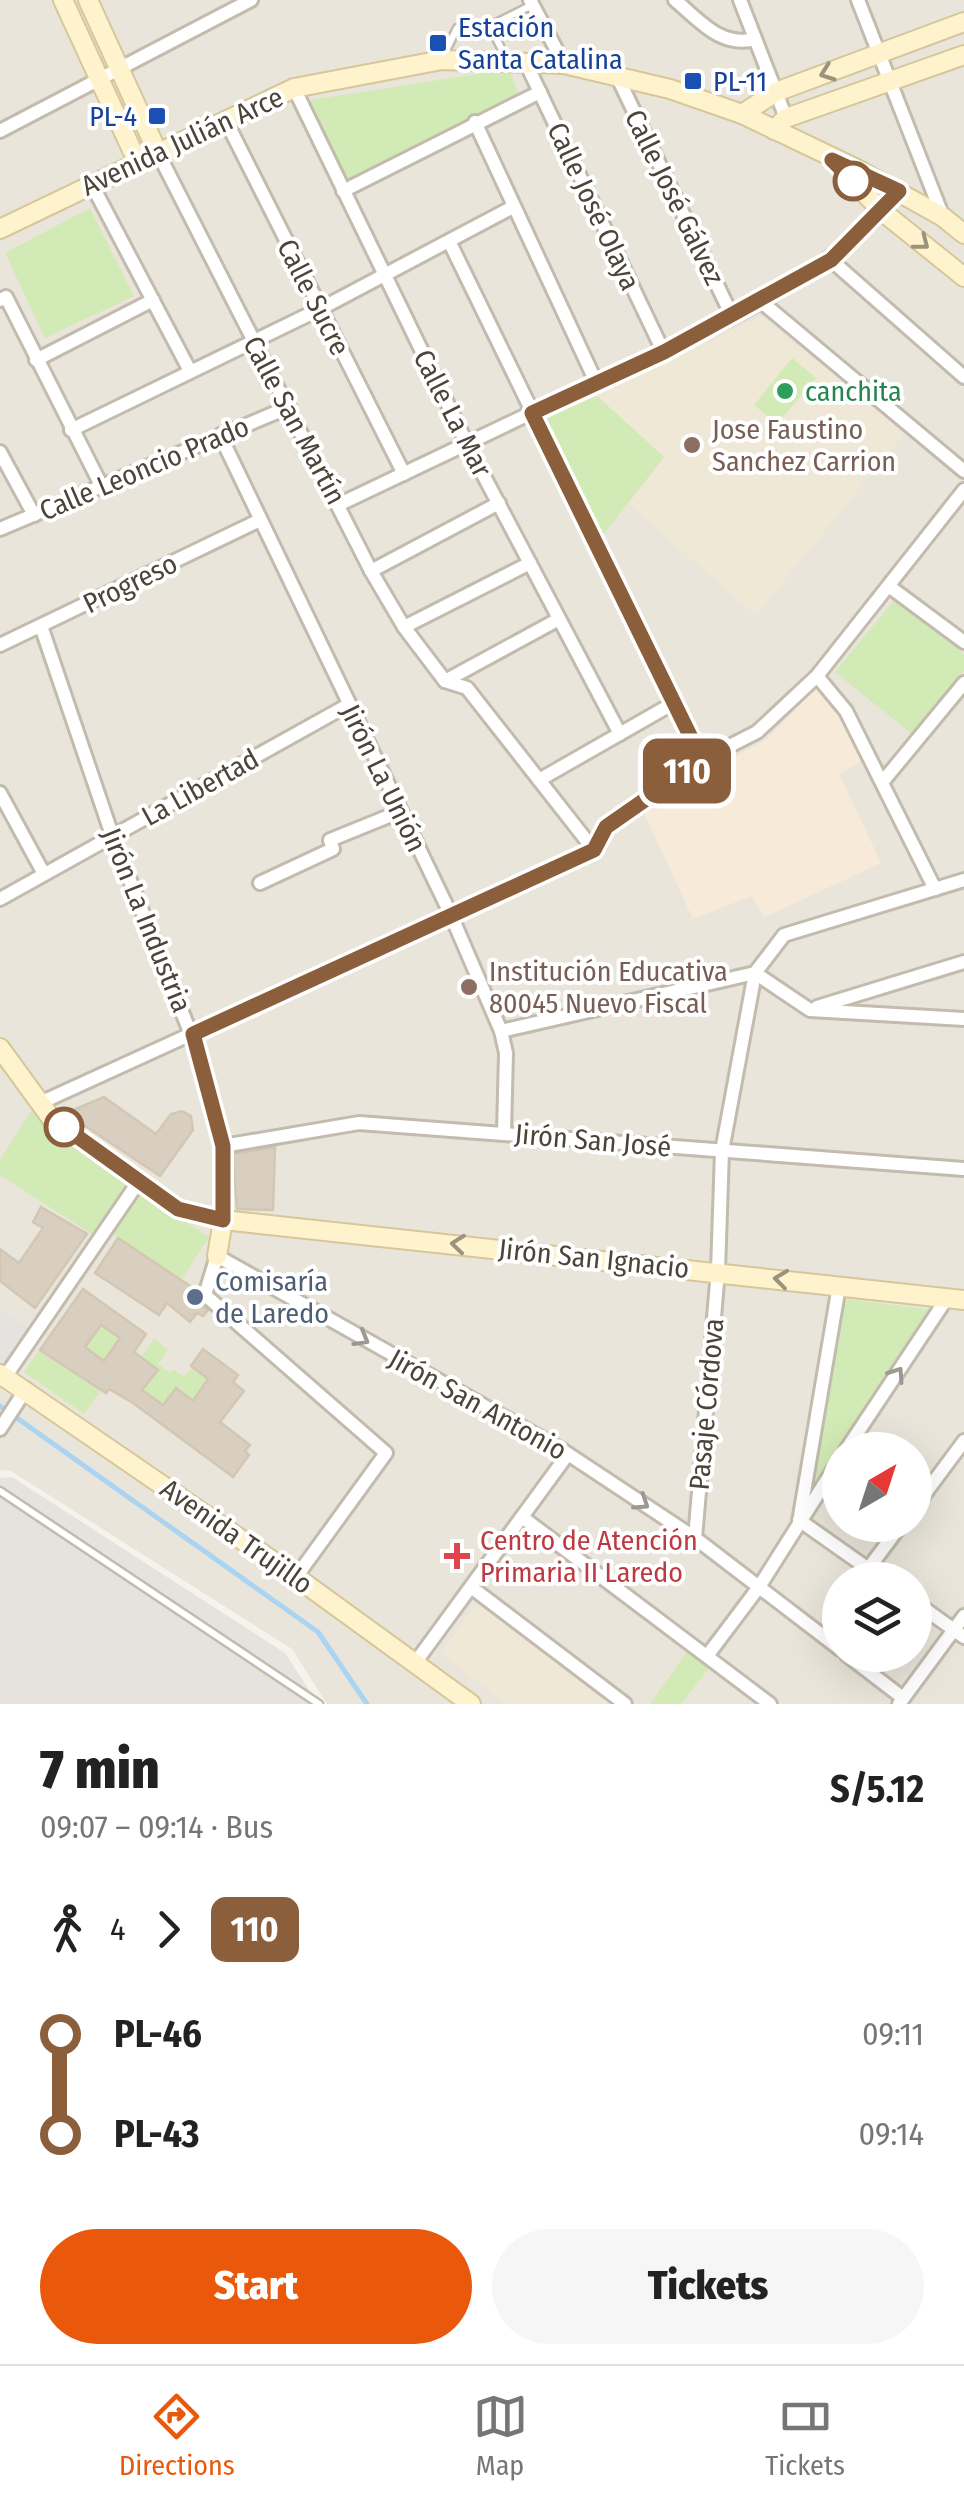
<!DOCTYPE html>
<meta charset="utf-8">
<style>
body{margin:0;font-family:"Fira Sans Condensed",sans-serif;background:#f6f6f6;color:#222;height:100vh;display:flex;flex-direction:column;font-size:38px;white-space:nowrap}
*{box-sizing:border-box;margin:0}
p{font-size:32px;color:#767676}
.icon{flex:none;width:55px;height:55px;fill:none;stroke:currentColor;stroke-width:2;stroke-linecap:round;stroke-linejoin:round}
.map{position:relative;height:1704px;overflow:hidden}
.side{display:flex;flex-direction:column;background:#fff;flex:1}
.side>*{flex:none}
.badge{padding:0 20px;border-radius:15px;font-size:35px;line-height:65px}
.needle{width:65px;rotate:39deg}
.tools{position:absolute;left:822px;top:1432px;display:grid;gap:20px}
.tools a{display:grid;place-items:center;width:110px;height:110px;border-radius:50%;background:#fff;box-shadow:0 10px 40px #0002;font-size:50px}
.map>.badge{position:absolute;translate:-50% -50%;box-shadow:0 0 0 5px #fff}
.legs{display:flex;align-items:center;gap:15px;height:110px;padding:0 40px;font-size:32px}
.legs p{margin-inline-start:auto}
.overview{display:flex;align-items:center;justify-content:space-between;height:170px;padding:0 40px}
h1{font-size:55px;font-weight:800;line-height:75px}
.primary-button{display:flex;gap:20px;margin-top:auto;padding:20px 40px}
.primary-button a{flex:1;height:115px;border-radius:60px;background:#ea580c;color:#fff;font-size:40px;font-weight:800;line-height:115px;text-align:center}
.primary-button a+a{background:#f6f6f6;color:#222}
ul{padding:0 40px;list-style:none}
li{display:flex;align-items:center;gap:35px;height:100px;font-size:38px}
li i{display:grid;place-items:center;width:15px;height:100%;margin:0 12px;background:currentColor}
li i::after{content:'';width:25px;height:25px;margin:-12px;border:8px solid;border-radius:50%;background:#fff}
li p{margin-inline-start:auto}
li:first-child i{background:linear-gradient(#0000 50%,currentColor 0)}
li:last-child i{background:linear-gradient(currentColor 50%,#0000 0)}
.menu{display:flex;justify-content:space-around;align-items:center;height:140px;border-top:2px solid #e0e0e0;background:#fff;font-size:28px;color:#767676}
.menu a{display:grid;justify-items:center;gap:5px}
.menu .current{color:#ea580c}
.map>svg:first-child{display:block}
</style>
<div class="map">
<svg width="964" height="1704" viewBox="0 0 964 1704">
<rect width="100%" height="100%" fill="#f6f3ec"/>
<path fill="#eae5da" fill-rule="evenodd" d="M0 0H964V1704H327L292 1649 11 1471 0 1470ZM840 1450H915V1525H840ZM840 1580H915V1655H840Z"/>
<path fill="#f7ead8" d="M818 686 842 711 863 760 839 774 881 863 765 917 752 896 693 919 642 809 767 739Z"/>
<path fill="#e6e2dd" d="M12 1477 285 1653 318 1704H0V1478Z"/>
<g fill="#efe8d6">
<path d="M761 316 905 433 756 615 628 504 664 457 597 396Z"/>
<path d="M477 1603 610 1704H506L441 1653Z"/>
</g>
<g fill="#d2eab5">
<path d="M503 70 511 74 518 94 348 183 310 100Z"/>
<path d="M90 208 134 296 45 338 5 253Z"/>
<path d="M792 358 816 378 777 424 754 405Z"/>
<path d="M597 396 664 457 603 535 545 417Z"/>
<path d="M896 598 964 654V671L912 734 835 672Z"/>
<path d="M31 1111 127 1186 93 1235 0 1175V1160Z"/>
<path d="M138 1192 209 1237 182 1279 111 1233Z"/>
<path d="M844 1299 933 1310 804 1506Z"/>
<path d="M101 1325 120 1338 104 1361 85 1347Z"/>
<path d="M154 1339 168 1349 158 1364 170 1373 173 1369 184 1377 192 1367 208 1379 193 1401 176 1388 163 1405 142 1390 157 1370 141 1357Z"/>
<path d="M41 1348 101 1390 84 1414 24 1372Z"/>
<path d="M687 1652 709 1668 681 1704H650Z"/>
</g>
<path fill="#e5e3e0" d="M0 1308 31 1331 5 1369 0 1367Z"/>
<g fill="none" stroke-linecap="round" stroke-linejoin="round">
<path stroke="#a9d4f2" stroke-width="5" d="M0 1406 318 1632 367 1704"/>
</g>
<g fill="#d8cfc1" stroke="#d3c7b4" stroke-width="2.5" fill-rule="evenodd">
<path d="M104 1097 156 1134 171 1114 182 1111 191 1116 193 1130 160 1176 66 1113Z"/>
<path d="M275 1147 273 1210 237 1209 233 1154Z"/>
<path d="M41 1207 87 1234 35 1308 0 1281V1249L19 1263 43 1228 33 1222Z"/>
<path d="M118 1238 196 1290V1299L208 1310 203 1316 197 1313 190 1322 167 1303 159 1315 95 1273Z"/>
<path d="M83 1289 146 1334 134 1352 158 1370 142 1390 163 1405 176 1388 193 1401 208 1379 191 1366 203 1349 238 1375 233 1382 244 1391 220 1422 250 1445 245 1451 249 1455 233 1477 133 1403 109 1389 106 1393 40 1350ZM101 1325 120 1338 104 1361 85 1347Z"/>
</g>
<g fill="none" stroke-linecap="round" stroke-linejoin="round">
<g stroke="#c2bbae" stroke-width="11">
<g id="lane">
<path d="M490 26 532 5"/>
<path d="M442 59 457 28 490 26 506 58"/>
<path d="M0 1491 319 1704"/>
</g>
</g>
<g stroke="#c2bbae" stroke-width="18">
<g id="street">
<path d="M530 0 564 64"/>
<path d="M675 0C700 21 721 48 755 39"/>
<path d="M740 0 786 118"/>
<path d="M858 0 943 217"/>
<path d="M525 61 663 351"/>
<path d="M618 78 732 316"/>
<path d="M294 88 467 444 620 734"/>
<path d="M225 119 404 474"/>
<path d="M475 122 596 382"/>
<path d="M0 131 251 0"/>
<path d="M157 151 371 571 404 627 445 681"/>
<path d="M91 183 190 371"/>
<path d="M343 191 540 92"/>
<path d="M449 241 702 760"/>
<path d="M831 260 964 377"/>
<path d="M758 299 964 471"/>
<path d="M0 300 6 297 100 483"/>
<path d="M36 360 153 300"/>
<path d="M71 430 320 309 513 207"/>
<path d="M220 435 451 915 501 1031 506 1053 504 1132"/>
<path d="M0 452 34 515"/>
<path d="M340 504C425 464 509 423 594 383 693 337 833 279 899 191"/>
<path d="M0 529 289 407"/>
<path d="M371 571 499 503"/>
<path d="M890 587 964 642"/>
<path d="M41 626 112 835 203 1065 223 1146V1220"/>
<path d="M404 627 530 563"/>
<path d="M0 645 260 520"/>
<path d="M817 676 846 711 935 889"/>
<path d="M445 681 467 688 594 850"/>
<path d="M445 681 559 619"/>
<path d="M539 780 672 704"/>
<path d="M884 780 964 683"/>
<path d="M0 793 44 874"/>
<path d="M260 883 333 849 330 840 399 812"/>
<path d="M0 899 348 705"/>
<path d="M817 1007 964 962"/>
<path d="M501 1031 755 973 810 1010 964 1019"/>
<path d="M40 1103 594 850 606 827 702 760 757 732 817 676 964 490"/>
<path d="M223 1146 359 1123 964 1169"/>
<path d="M5 1377 139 1181"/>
<path d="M0 1429 26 1389"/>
<path d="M846 1450 947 1298"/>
<path d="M915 1507 964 1441"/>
<path d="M800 1516 839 1286"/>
<path d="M522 1517 770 1704"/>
<path d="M799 1520 884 1580"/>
<path d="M695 1538 718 1271 722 1151 755 973 784 935 964 880"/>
<path d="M868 1569 901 1525"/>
<path d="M296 1577 386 1453 205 1295 217 1256 559 1448 695 1538 840 1649"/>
<path d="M471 1587 625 1704"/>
<path d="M915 1602 964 1637"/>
<path d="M847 1655 903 1698"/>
<path d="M707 1656 759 1587 840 1459"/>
<path d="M415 1663 568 1454"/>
<path d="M899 1704 964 1616"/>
</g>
</g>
<g stroke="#d6c79b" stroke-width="22">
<g id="secondary">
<path d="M63 0 137 161"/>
<path d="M88 0 157 151"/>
<path d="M742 114 776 92 964 22"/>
<path d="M774 130 786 118 964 55"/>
<path d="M836 164 883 212 964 277"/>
<path d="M0 229 294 88 442 60 564 64 670 89 742 114 857 169 943 217 964 234"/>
<path d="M0 1048 51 1118 178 1209 223 1220 964 1300"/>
<path d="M217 1256 223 1220"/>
<path d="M0 1374 296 1577 471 1704"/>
</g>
</g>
<use href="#lane" stroke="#fff" stroke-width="6"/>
<use href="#street" stroke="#fff" stroke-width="12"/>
<use href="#secondary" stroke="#fff3cd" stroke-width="18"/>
</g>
<defs><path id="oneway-chevron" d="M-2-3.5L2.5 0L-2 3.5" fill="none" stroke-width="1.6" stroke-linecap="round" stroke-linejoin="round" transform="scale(2.5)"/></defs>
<g stroke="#9c937c">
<use href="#oneway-chevron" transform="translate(827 73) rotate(160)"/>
<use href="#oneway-chevron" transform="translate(922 243) rotate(38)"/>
<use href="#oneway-chevron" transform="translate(458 1244) rotate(-174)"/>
<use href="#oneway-chevron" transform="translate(781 1279) rotate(-173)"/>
</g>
<g stroke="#9c9892">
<use href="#oneway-chevron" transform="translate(362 1339) rotate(30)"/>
<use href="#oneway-chevron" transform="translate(897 1374) rotate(-56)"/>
<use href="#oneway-chevron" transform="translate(642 1503) rotate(33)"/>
</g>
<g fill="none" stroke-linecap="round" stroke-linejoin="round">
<g stroke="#fff" stroke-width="22">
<path id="line-1" d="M64 1127 178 1209 223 1220V1146L193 1034 594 850 606 827 702 760 532 413 664 352 831 260 899 191 832 160 853 181"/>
</g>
<use href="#line-1" stroke="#8b5e3c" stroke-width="15"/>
</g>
<g fill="#1a4fb4" stroke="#fff" stroke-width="4">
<rect x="428" y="33" width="20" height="20" rx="5"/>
<rect x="683" y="71" width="20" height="20" rx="5"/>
<rect x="147" y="106" width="20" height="20" rx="5"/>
</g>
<g fill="#fff" stroke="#8b5e3c" stroke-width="5">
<circle cx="853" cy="181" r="18"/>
<circle cx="64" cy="1127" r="18"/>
</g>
<circle fill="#2e9e5b" stroke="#fff" stroke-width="4" cx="785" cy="391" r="10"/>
<g fill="#8d6e63" stroke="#fff" stroke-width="4">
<circle cx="692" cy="445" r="10"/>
<circle cx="469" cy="987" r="10"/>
</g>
<circle fill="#5c6f8a" stroke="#fff" stroke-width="4" cx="195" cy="1297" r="10"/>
<path fill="#e0444e" stroke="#fff" stroke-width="4" d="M452 1541h10v10h10v10h-10v10h-10v-10h-10v-10h10z"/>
<g text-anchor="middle" stroke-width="8" stroke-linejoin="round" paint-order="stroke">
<g font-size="28" fill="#164399" stroke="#fff" text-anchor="start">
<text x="458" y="37">Estación<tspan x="458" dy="32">Santa Catalina</tspan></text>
<text x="713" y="91">PL-11</text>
<text x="137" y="126" text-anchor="end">PL-4</text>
</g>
<g font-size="28" fill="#4b4439" stroke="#fff">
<text transform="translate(182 141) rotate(-25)" y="10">Avenida Julián Arce</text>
<text transform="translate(675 197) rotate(64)" y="10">Calle José Gálvez</text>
<text transform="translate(594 206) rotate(65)" y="10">Calle José Olaya</text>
<text transform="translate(314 297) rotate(63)" y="10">Calle Sucre</text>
<text transform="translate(453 413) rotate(63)" y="10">Calle La Mar</text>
<text transform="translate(295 420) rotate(62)" y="10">Calle San Martín</text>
<text transform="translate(144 468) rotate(-23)" y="10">Calle Leoncio Prado</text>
<text transform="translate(130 583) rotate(-26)" y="10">Progreso</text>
<text transform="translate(384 778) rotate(64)" y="10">Jirón La Unión</text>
<text transform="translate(200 787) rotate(-29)" y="10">La Libertad</text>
<text transform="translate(147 920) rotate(68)" y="10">Jirón La Industria</text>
<text transform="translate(593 1140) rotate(5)" y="10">Jirón San José</text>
<text transform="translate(594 1258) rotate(6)" y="10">Jirón San Ignacio</text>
<text transform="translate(478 1404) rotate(29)" y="10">Jirón San Antonio</text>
<text transform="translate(706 1404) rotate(-85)" y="10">Pasaje Córdova</text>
<text transform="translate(237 1536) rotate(35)" y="10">Avenida Trujillo</text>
</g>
<g font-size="28" fill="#27864d" stroke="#fff" text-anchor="start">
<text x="805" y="401">canchita</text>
</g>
<g font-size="28" fill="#785e54" stroke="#fff" text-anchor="start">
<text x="712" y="439">Jose Faustino<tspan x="712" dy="32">Sanchez Carrion</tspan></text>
<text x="489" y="981">Institución Educativa<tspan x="489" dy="32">80045 Nuevo Fiscal</tspan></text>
</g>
<g font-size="28" fill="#4e5e75" stroke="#fff" text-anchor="start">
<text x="215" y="1291">Comisaría<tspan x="215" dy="32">de Laredo</tspan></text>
</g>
<g font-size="28" fill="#be3a42" stroke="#fff" text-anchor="start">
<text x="480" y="1550">Centro de Atención<tspan x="480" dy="32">Primaria II Laredo</tspan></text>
</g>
</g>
</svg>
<div class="tools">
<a><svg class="needle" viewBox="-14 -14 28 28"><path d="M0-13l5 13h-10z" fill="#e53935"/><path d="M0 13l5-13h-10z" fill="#767676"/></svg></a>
<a><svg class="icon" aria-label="layers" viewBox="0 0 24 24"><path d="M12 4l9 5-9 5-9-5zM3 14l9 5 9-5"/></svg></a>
</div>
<b class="badge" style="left:687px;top:771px;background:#8b5e3c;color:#fff">110</b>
</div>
<section class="side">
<div class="overview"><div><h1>7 min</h1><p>09:07 – 09:14 · Bus</p></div><b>S/5.12</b></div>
<div class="legs"><svg class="icon" aria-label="walk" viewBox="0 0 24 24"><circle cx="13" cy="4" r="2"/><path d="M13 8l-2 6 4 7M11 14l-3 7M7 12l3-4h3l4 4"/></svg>4<svg class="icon" aria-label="forward" viewBox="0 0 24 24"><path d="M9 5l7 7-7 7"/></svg><b class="badge" style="background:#8b5e3c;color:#fff">110</b></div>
<ul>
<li><i style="color:#8b5e3c"></i><b>PL-46</b><p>09:11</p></li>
<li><i style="color:#8b5e3c"></i><b>PL-43</b><p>09:14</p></li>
</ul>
<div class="primary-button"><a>Start</a><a>Tickets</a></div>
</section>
<nav class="menu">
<a class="current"><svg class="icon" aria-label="directions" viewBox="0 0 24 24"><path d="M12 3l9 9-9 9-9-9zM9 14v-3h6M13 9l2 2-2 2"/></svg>Directions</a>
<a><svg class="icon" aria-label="map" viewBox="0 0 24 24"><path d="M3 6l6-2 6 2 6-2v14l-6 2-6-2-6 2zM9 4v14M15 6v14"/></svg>Map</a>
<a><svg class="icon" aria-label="tickets" viewBox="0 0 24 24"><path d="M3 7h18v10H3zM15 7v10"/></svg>Tickets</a>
</nav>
